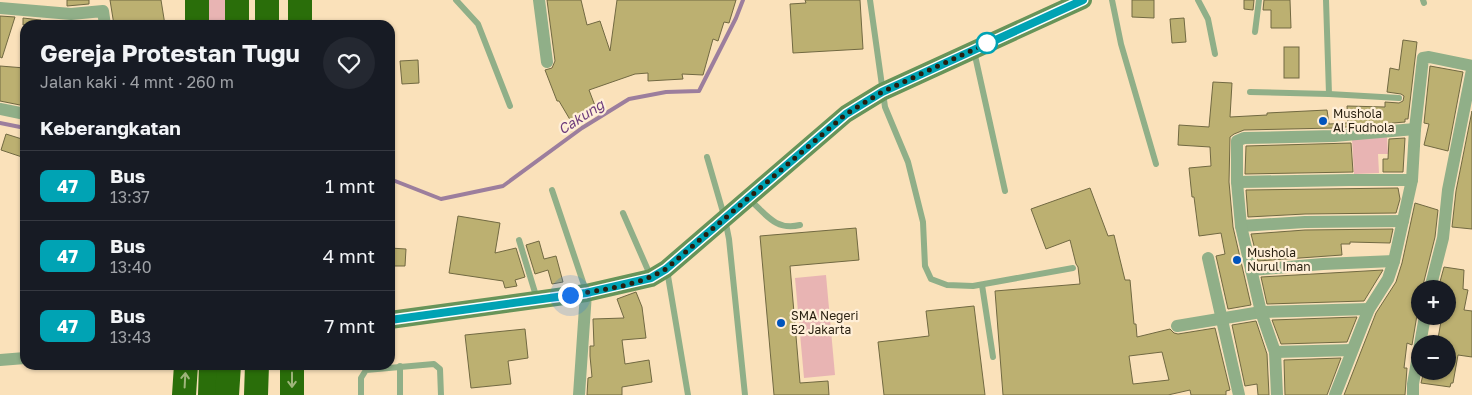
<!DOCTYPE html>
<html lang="id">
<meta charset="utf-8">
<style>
body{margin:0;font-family:"Golos Text",sans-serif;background:#242831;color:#f1f3f6;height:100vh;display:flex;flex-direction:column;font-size:19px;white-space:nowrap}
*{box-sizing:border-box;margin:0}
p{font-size:16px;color:#9ea1a6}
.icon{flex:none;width:28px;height:28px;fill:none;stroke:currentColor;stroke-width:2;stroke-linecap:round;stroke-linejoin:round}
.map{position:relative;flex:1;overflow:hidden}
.panel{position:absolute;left:20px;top:20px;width:375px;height:350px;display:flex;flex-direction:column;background:#171b24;border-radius:15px;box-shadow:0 1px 4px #0004}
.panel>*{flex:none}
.badge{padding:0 10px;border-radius:8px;font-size:18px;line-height:32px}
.buttons{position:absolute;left:1411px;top:280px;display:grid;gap:10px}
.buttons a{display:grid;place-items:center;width:45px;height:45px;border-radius:50%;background:#171b24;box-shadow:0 1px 4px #0004;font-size:25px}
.you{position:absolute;width:25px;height:25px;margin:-12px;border:4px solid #fff;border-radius:50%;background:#1a73e8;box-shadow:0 0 0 8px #1a73e833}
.map>.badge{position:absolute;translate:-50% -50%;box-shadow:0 0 0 2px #fff}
h2{padding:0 20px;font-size:19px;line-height:45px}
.round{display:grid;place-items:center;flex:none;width:52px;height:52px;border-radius:26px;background:#242831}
.headline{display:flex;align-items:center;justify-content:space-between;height:85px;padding:0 20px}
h1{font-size:24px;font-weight:700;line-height:38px}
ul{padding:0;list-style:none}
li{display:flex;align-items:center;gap:15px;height:70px;padding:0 20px;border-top:1px solid #363941}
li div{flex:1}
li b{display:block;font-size:19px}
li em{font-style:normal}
li .badge{min-width:55px;font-weight:700;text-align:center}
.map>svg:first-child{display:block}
</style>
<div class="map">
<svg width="1472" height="395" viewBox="0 0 1472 395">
<rect width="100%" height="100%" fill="#fae1ba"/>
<g fill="#e8b4b3">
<path d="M197 0H236L237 25H197Z"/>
<path d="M1387 137 1388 154H1378L1379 173 1354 174 1352 139Z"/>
<path d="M826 275 835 375 804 378 795 278Z"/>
</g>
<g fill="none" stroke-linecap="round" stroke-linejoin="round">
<g stroke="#9c7e9d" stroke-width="4">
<path d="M0 123 25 128"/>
<path d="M390 179 441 199 503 186 582 128 629 99 666 92 699 91 736 18 743 0"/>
</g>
</g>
<g fill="#bcb071" stroke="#716942" fill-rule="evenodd">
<path d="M67 0H89V4L67 6Z"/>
<path d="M110 0H161L165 25H114Z"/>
<path d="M547 0H581L587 25 600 21 610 51 617 0H736L729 23 724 22 718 41 713 39 703 75 682 74 683 79 648 81V73L635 74 589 90 597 111 572 123 559 101H557L545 70 552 68 555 61Z"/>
<path d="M805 0H860L863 49 793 53 790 4 806 3Z"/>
<path d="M1132 0H1154V18L1132 17Z"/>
<path d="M1244 0H1254L1253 10 1244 9Z"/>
<path d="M1264 0H1290L1291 28H1271V10H1263Z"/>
<path d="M0 16 15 17 2 58 0 57Z"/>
<path d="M23 18 41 20V25H23Z"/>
<path d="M1184 18 1186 42 1172 43 1170 19Z"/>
<path d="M1403 40 1417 42 1408 119H1405V122L1334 128 1244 130 1234 134 1230 137 1229 182 1233 227 1251 305 1228 309 1216 256 1225 254 1221 233 1199 236 1194 197H1192L1189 168 1211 166 1210 147 1178 145 1179 125 1209 127 1213 82 1232 83 1230 117 1267 115V113L1327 110 1329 124 1348 123 1347 106 1385 107V102L1399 103 1403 101 1404 96 1401 94 1387 92 1390 68 1399 70Z"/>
<rect x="1284" y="47" width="15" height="31"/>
<path d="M418 60 419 83 402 84 400 61Z"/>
<path d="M0 66 25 68V106L0 101Z"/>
<path d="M1430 66 1463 72 1448 151 1424 145 1429 124 1424 123Z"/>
<path d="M1472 111V229L1452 227 1456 191Z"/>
<path d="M6 134 25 140V158L1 150Z"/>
<path d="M1405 138 1403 172H1383V159H1388L1389 139Z"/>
<path d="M1351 143 1353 172 1245 174 1246 146Z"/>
<path d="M1090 188 1108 236 1114 235 1125 280H1130L1134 324H1136L1137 337 1170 329 1174 333 1178 334 1215 328 1230 390 1226 391V395H1191L1190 390 1168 395H1003L995 291 1080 284 1078 267 1076 264 1070 240 1046 249 1031 209ZM1162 352 1169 380 1133 384 1129 356Z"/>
<path d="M1398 188 1400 199 1396 213 1305 214 1248 217 1246 190Z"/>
<path d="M1415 203 1438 210 1435 237 1422 289H1420V310L1417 315 1412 345 1407 343 1404 368H1407L1405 395H1344L1376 313 1396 282 1402 263Z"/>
<path d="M458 216 500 223 495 253 516 248 525 277 515 280 517 286 505 288 503 281 449 273Z"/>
<path d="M856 228 859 260 790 266 800 383 828 381 829 395H774L760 236Z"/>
<path d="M1393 229 1390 243 1350 242V244H1341L1342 255 1258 261 1251 234 1305 230Z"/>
<path d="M539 241 544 259 556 256 563 282 552 284 548 270 535 274 526 245Z"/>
<path d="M390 248 406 249 405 266H390Z"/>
<path d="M1444 267 1464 270 1463 289 1468 290 1464 310 1472 311V357L1458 355 1453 383H1451L1450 387 1421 383 1424 371H1448V344H1437L1442 316H1448V289H1438Z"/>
<path d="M1383 270 1364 301 1267 304 1261 277Z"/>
<path d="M636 292 642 307 646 338 622 340 625 364 649 360 652 382 622 387V395H587L588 378 592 377 590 356V346H594L593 319 624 318 617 299Z"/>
<path d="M974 306 985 395H884L878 342 929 336 926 311Z"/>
<path d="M1357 317 1347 342 1281 344 1272 320Z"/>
<path d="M1256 321 1267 354 1269 395H1258L1257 384 1245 386 1232 325Z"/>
<path d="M525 329 528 358 508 361 511 384 471 388 465 335Z"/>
<path d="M1341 358 1327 395H1285L1284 360Z"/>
</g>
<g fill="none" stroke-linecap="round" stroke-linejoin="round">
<g stroke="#90af88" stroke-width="6">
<path d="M456 0 478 24 510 106"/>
<path d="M870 0 885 107 908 162 923 222 925 266 931 279 947 285 973 286 1073 268"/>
<path d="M1112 0 1121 44 1156 164"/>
<path d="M1198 0 1208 19 1215 54"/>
<path d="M1326 0 1329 94"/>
<path d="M1423 0 1424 3"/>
<path d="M1255 32 1259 0"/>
<path d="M974 51 1005 191"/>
<path d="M1250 92 1329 94 1399 98"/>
<path d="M707 157 725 219 729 239 745 395"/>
<path d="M552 190 586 291"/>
<path d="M749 199C766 214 775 231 800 225"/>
<path d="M623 213 651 277"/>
<path d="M519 240 537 299"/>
<path d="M667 270 688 395"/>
<path d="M982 285 993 357"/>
<path d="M361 395V378L366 370 434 364 440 369 441 395"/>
<path d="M400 395V366"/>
</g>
<g stroke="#90af88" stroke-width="12">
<path d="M539 0 547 62"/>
<path d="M0 8 71 14 103 11 105 25"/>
<path d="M0 109 25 114"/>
<path d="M1237 182 1349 180H1412"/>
<path d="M1241 226 1305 222 1403 221"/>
<path d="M1208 258 1239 395"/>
<path d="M1251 270 1323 264 1394 261"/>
<path d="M1430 289 1443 238 1448 190 1472 70"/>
<path d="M1177 326 1261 312 1369 309"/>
<path d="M1275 352 1352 350"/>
<path d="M0 360 25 358"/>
<path d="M579 395 586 293"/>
<path d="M1277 395 1275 352 1261 312 1241 226 1237 182V141L1244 138 1334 136 1415 129"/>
<path d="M1335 395 1362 326 1369 309 1388 279 1394 261 1412 180 1415 129 1423 58 1429 57 1472 66"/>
<path d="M1413 395V384L1425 316"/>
</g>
<path stroke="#679459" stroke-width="18" d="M390 320 586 293 651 278 666 269 846 114 882 92 1083 0"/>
<g stroke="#2a6e0a" stroke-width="24">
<path d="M237 0V25"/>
<path d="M267 0V25"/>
<path d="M300 0V25"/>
<path d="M197 25V0"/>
<path d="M292 365V395"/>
<path d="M184 395 186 365"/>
<path d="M210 395 211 365"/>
<path d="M227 395 229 365"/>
<path d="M256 395 257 365"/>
</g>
</g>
<defs><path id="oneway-shaft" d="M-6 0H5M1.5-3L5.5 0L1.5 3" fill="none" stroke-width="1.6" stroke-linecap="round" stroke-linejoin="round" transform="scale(1.25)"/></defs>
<g stroke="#9fb57b">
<use href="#oneway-shaft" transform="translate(185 380) rotate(-87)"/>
<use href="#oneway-shaft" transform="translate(292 380) rotate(90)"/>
</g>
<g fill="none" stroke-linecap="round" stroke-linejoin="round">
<g stroke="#fff" stroke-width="11">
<path id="line" d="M390 320 586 293 651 278 666 269 846 114 882 92 1083 0"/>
</g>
<use href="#line" stroke="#00a3b4" stroke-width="8"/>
<path stroke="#281f10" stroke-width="5" stroke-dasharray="0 9" d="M570 295C602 290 638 286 666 269L846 114 882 92 990 42 987 43"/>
</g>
<circle fill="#fff" stroke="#00a3b4" stroke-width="2.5" cx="987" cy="43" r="10"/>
<g fill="#0154bd" stroke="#ffefd8" stroke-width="2">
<circle cx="1323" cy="121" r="5"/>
<circle cx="1237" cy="260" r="5"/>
<circle cx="781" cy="323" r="5"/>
</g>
<g text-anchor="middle" stroke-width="4.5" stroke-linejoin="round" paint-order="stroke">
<g font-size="12" fill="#281f10" stroke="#ffefd8" text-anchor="start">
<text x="1333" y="118">Mushola<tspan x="1333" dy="14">Al Fudhola</tspan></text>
<text x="1247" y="257">Mushola<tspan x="1247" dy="14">Nurul Iman</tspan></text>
<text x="791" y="320">SMA Negeri<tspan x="791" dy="14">52 Jakarta</tspan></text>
</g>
<g font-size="14" font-style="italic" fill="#6e3c7c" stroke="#ffefd8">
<text transform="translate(581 117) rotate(-33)" y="5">Cakung</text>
</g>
</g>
</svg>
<div class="buttons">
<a>+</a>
<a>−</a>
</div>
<div class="you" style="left:570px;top:295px"></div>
<section class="panel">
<div class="headline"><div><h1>Gereja Protestan Tugu</h1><p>Jalan kaki · 4 mnt · 260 m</p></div><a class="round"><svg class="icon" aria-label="heart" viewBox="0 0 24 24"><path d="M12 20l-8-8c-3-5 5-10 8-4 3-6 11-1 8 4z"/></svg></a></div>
<h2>Keberangkatan</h2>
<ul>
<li><span class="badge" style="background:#00a3b4;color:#fff">47</span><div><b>Bus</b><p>13:37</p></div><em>1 mnt</em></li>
<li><span class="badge" style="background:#00a3b4;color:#fff">47</span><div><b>Bus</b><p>13:40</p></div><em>4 mnt</em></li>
<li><span class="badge" style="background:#00a3b4;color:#fff">47</span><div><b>Bus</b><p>13:43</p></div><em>7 mnt</em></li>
</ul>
</section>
</div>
